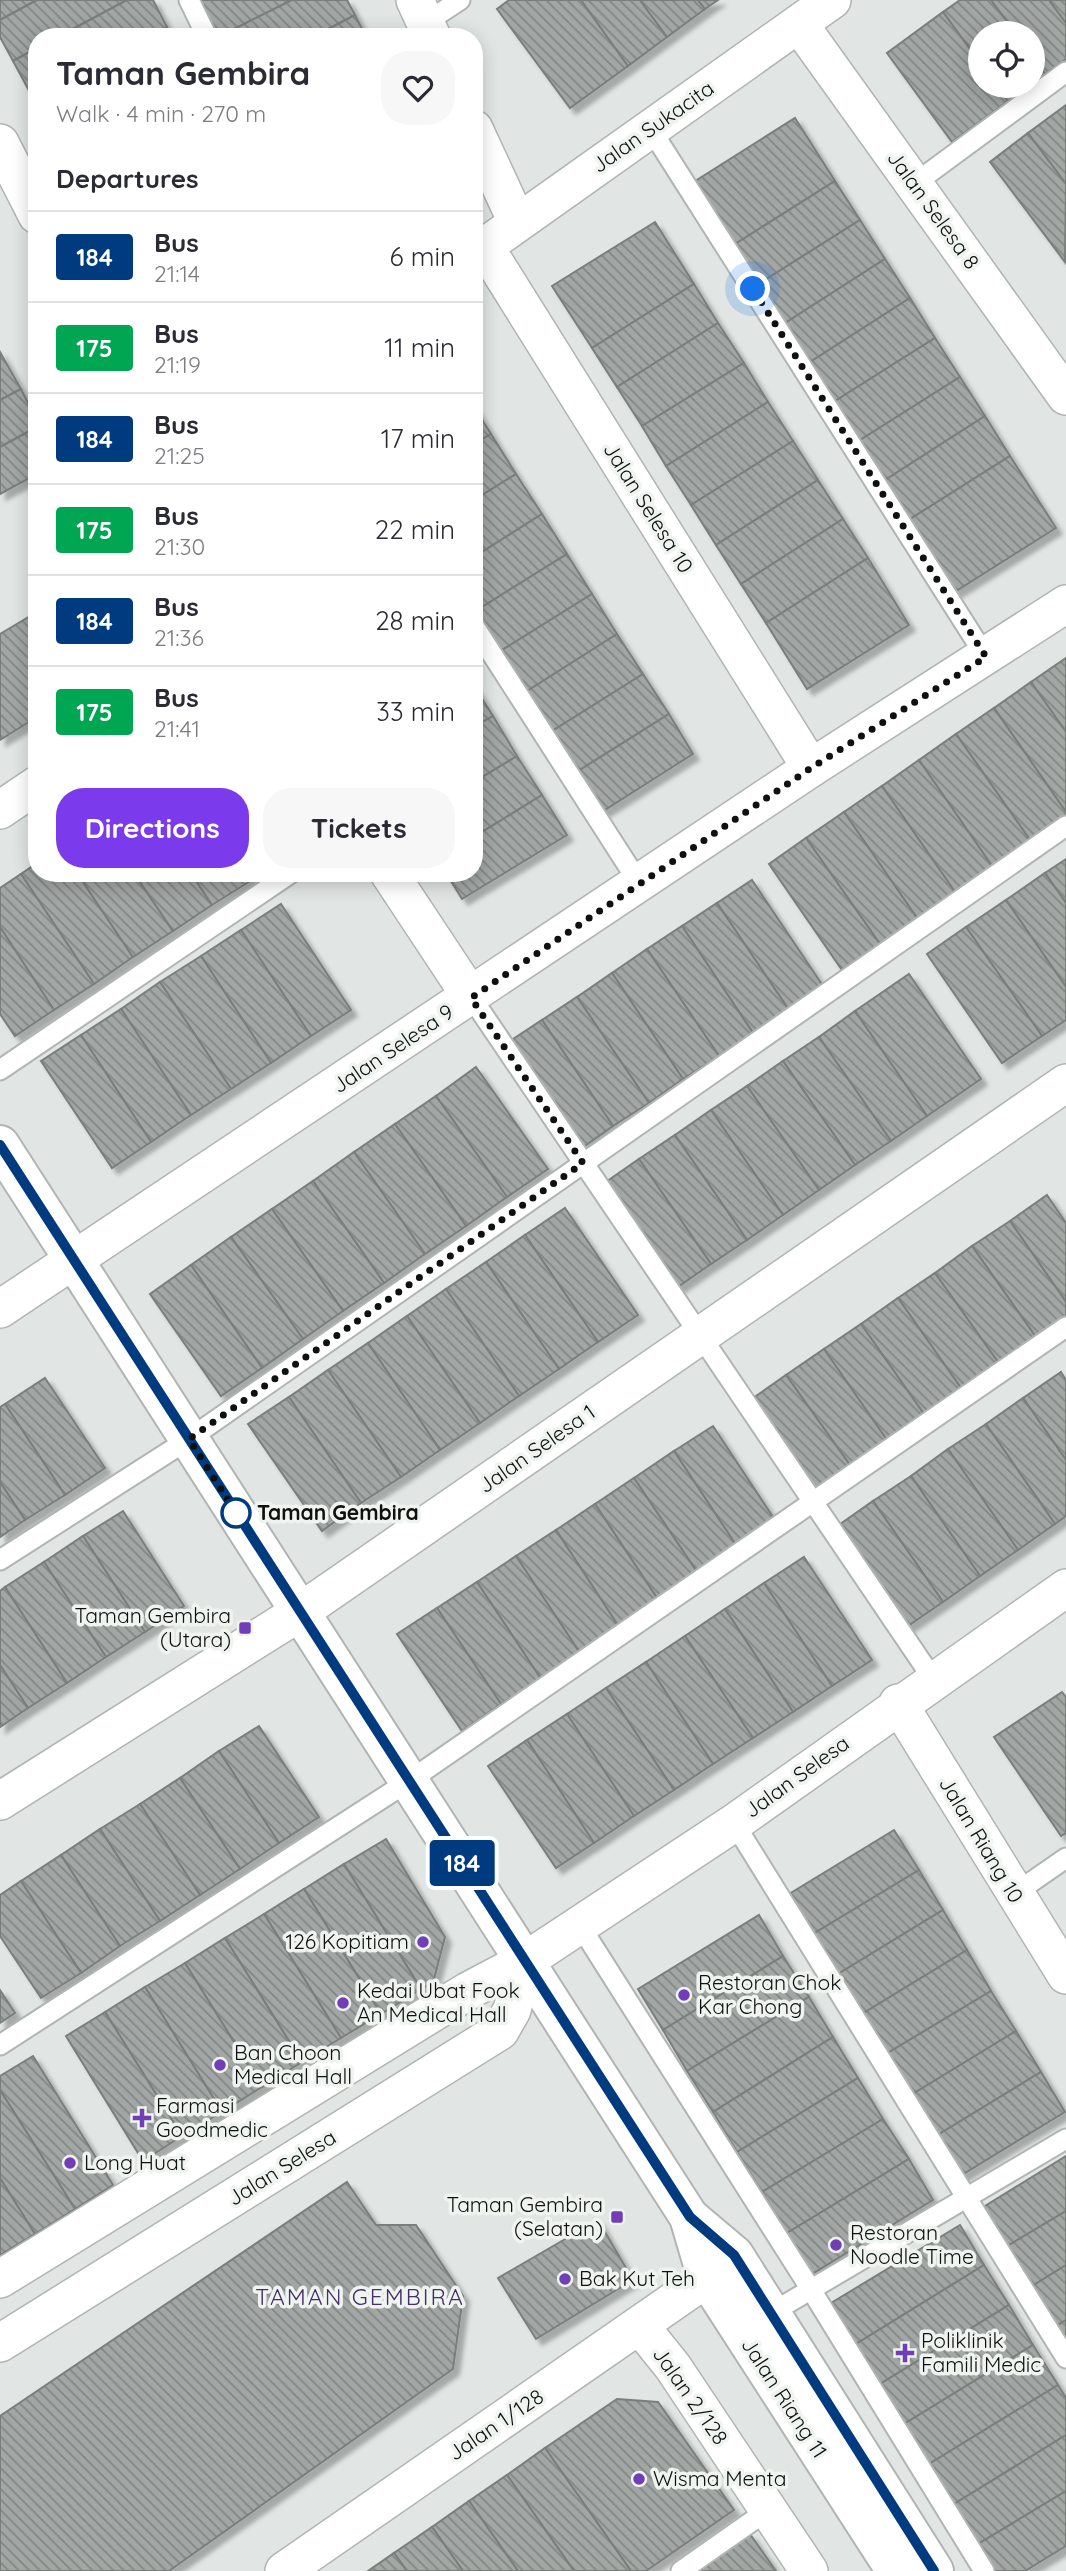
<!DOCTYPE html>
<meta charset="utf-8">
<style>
body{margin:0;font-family:Quicksand,sans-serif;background:#f7f7f7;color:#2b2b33;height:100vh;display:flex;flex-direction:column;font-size:26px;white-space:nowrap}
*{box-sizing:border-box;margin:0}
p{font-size:23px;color:#7c7c81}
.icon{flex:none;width:38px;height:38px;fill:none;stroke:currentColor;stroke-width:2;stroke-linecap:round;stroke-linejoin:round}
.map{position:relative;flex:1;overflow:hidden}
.side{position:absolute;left:28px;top:28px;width:455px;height:854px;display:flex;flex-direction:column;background:#fff;border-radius:28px;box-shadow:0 4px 18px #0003}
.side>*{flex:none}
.badge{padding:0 14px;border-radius:5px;font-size:24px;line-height:46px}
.buttons{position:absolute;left:968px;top:21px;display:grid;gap:14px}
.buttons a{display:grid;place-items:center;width:77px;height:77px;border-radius:50%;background:#fff;box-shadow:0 4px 18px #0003;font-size:35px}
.you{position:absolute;width:35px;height:35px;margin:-18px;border:5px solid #fff;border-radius:50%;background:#1a73e8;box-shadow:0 0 0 10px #1a73e833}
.map>.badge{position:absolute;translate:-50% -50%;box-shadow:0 0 0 4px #fff}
h2{padding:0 28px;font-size:26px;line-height:63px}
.round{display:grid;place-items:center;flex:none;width:74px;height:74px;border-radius:28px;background:#f7f7f7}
.headline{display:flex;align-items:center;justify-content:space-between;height:119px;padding:0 28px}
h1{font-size:33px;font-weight:700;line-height:52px}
.action{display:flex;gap:14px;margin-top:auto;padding:14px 28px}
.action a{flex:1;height:80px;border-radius:28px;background:#7c3aed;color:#fff;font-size:28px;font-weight:700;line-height:80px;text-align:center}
.action a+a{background:#f7f7f7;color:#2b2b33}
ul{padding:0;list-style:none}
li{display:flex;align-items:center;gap:21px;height:91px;padding:0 28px;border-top:2px solid #e1e1e2}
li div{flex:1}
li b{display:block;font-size:26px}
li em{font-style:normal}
li .badge{min-width:77px;font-weight:700;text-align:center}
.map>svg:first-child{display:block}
</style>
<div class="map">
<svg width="1066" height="2571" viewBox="0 0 1066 2571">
<defs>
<pattern id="building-back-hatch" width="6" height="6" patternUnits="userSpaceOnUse" patternTransform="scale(1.75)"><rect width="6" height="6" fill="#a2a7a5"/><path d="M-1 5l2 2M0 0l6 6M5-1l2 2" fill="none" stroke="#828785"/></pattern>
<filter id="shadow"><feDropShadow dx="6" dy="6" stdDeviation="2" flood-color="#0004"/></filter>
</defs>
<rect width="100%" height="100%" fill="#e1e6e4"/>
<g fill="url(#building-back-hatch)" stroke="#7a7f7c" stroke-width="2" filter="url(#shadow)">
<path d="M0 0H37L0 20Z"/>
<path d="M37 0H127L58 37H37V48L13 61 0 37V20Z"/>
<path d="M127 0H153L167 27 149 37H58Z"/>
<path d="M198 0H292L218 37H215Z"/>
<path d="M292 0H347L355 15 313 37H218Z"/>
<path d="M509 0H581L628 66 570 108 497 9Z"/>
<path d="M581 0H640L667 37 628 66Z"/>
<path d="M640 0H698L705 9 667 37Z"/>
<path d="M698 0H718L705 9Z"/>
<path d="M960 0H991L1016 33H980V63L943 12Z"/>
<path d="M991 0H1049L1066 23V59L1045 74 1032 56V33H1016Z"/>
<path d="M1049 0H1066V23Z"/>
<path d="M943 12 980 63V86H997L1008 101 952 142 887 53Z"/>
<path d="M355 15 366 37H313Z"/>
<path d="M167 27 172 37H149Z"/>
<path d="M37 48V96L33 98 13 61Z"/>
<path d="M1032 56 1045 74 1032 83Z"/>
<path d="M997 86H1029L1008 101Z"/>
<path d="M1066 105V184L1028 133Z"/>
<path d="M795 118 835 181 732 246 692 183Z"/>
<path d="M1028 133 1066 184 1065 262 990 162Z"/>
<path d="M835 181 860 220 757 285 732 246Z"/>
<path d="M860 220 885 259 782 325 757 285Z"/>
<path d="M655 222 694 284 592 348 552 286Z"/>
<path d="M885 259 910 298 807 364 782 325Z"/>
<path d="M694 284 718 323 617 387 592 348Z"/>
<path d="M910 298 935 338 832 403 807 364Z"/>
<path d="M718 323 744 363 642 426 617 387Z"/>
<path d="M935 338 960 377 857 442 832 403Z"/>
<path d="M0 352 21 389 0 400Z"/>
<path d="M744 363 768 402 666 466 642 426Z"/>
<path d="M960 377 985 416 882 482 857 442Z"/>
<path d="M21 389 37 421V427L0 447V400Z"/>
<path d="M768 402 793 441 691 505 666 466Z"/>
<path d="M474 407 491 434 474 444Z"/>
<path d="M985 416 1010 456 907 521 882 482Z"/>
<path d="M37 427V474L0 494V447Z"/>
<path d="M491 434 516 474 474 500V444Z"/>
<path d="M793 441 818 480 716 545 691 505Z"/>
<path d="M1010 456 1056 528 953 593 907 521Z"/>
<path d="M516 474 542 514 474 557V500Z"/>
<path d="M818 480 843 519 741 584 716 545Z"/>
<path d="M542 514 567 554 474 612V557Z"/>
<path d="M843 519 868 558 766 623 741 584Z"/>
<path d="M567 554 592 594 499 652 474 612Z"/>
<path d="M868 558 909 625 807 689 766 623Z"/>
<path d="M592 594 617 634 524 693 499 652Z"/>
<path d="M37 612V717L0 740V634Z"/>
<path d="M617 634 643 674 549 733 524 693Z"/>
<path d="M1066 658V732L1031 682Z"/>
<path d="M643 674 669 714 575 773 549 733Z"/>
<path d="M1031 682 1066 732V812L994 708Z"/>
<path d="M474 686 493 716 474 727Z"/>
<path d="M994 708 1066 812V815L1030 840 956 734Z"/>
<path d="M669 714 693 754 600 813 575 773Z"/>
<path d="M493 716 517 756 474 782V727Z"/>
<path d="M956 734 1030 840 992 866 919 760Z"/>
<path d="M517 756 542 795 474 837V782Z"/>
<path d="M919 760 992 866 955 892 882 786Z"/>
<path d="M882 786 955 892 917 918 844 812Z"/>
<path d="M542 795 567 835 462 899 446 873H474V837Z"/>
<path d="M844 812 917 918 880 944 806 838Z"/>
<path d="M806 838 880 944 842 970 769 864Z"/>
<path d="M1066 859V903L1045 873Z"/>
<path d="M37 863V873H77L133 957 94 984 21 874Z"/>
<path d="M77 873H134L173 931 133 957Z"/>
<path d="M134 873H191L212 905 173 931Z"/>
<path d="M191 873H248L252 880 212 905Z"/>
<path d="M1045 873 1066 903V987L1006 900Z"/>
<path d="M21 874 94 984 54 1010 0 927V888Z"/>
<path d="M752 880 823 986 789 1010 717 903Z"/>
<path d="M1006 900 1066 987V1020L1042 1036 966 927Z"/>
<path d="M717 903 789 1010 753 1033 682 926Z"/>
<path d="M281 904 351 1010 311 1036 241 930Z"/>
<path d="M682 926 753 1033 719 1056 647 949Z"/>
<path d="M0 927 54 1010 15 1036 0 1014Z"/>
<path d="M966 927 1042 1036 1002 1063 927 954Z"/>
<path d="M241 930 311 1036 271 1063 201 956Z"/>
<path d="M647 949 719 1056 683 1079 612 973Z"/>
<path d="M201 956 271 1063 231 1089 160 982Z"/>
<path d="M612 973 683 1079 649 1103 577 997Z"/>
<path d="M909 974 981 1079 927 1116 855 1011Z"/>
<path d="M160 982 231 1089 191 1115 121 1009Z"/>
<path d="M577 997 649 1103 613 1126 542 1020Z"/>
<path d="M121 1009 191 1115 151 1142 81 1035Z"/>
<path d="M855 1011 927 1116 891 1141 819 1037Z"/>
<path d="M542 1020 613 1126 579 1150 507 1043Z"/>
<path d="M81 1035 151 1142 112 1168 41 1061Z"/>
<path d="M819 1037 891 1141 855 1165 783 1061Z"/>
<path d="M783 1061 855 1165 819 1190 747 1086Z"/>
<path d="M476 1067 548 1169 507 1197 436 1096Z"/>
<path d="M747 1086 819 1190 783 1215 711 1110Z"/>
<path d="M436 1096 507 1197 466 1226 395 1124Z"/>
<path d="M711 1110 783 1215 747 1240 675 1135Z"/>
<path d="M395 1124 466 1226 425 1254 354 1152Z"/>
<path d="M675 1135 747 1240 711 1264 639 1159Z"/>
<path d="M354 1152 425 1254 384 1283 313 1181Z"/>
<path d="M639 1159 711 1264 675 1289 603 1184Z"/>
<path d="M313 1181 384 1283 343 1311 272 1209Z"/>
<path d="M1047 1195 1066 1223V1302L1010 1221Z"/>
<path d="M565 1208 638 1315 598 1342 525 1235Z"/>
<path d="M272 1209 343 1311 303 1339 231 1237Z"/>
<path d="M1010 1221 1066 1302V1320L1038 1340 972 1246Z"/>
<path d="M525 1235 598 1342 559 1369 486 1262Z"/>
<path d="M231 1237 303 1339 262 1368 191 1265Z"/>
<path d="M972 1246 1038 1340 1000 1365 935 1273Z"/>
<path d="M486 1262 559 1369 519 1396 446 1289Z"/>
<path d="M191 1265 262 1368 221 1396 150 1294Z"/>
<path d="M935 1273 1000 1365 963 1391 898 1298Z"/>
<path d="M446 1289 519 1396 480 1423 407 1316Z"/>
<path d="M898 1298 963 1391 926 1417 861 1324Z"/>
<path d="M407 1316 480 1423 440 1450 368 1343Z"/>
<path d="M861 1324 926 1417 889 1443 824 1349Z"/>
<path d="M368 1343 440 1450 401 1477 328 1370Z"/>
<path d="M824 1349 889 1443 852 1468 786 1375Z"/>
<path d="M328 1370 401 1477 361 1503 289 1397Z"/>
<path d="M1061 1372 1066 1380V1460L1023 1398Z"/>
<path d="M786 1375 852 1468 814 1494 749 1401Z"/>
<path d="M45 1378 105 1468 65 1495 5 1404Z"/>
<path d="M289 1397 361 1503 322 1531 248 1424Z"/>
<path d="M1023 1398 1066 1460V1516L1055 1524 986 1424Z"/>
<path d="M5 1404 65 1495 25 1520 0 1482V1407Z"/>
<path d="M986 1424 1055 1524 1018 1550 948 1449Z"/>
<path d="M713 1426 777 1523 738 1548 674 1451Z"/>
<path d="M948 1449 1018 1550 980 1576 911 1476Z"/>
<path d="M674 1451 738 1548 699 1575 634 1478Z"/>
<path d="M911 1476 980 1576 943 1602 873 1501Z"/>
<path d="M634 1478 699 1575 659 1601 595 1504Z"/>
<path d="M0 1482 25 1520 0 1537Z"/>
<path d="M873 1501 943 1602 905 1628 836 1527Z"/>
<path d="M595 1504 659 1601 619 1627 556 1530Z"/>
<path d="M123 1511 184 1606 145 1632 83 1536Z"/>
<path d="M556 1530 619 1627 580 1653 516 1556Z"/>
<path d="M83 1536 145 1632 106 1657 44 1562Z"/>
<path d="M516 1556 580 1653 541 1679 477 1582Z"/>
<path d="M804 1557 872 1660 832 1686 764 1583Z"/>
<path d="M44 1562 106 1657 67 1683 5 1587Z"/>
<path d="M477 1582 541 1679 501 1704 437 1608Z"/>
<path d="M764 1583 832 1686 793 1712 725 1609Z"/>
<path d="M5 1587 67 1683 28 1708 0 1665V1591Z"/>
<path d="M437 1608 501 1704 462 1731 397 1634Z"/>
<path d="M725 1609 793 1712 753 1738 685 1636Z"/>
<path d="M685 1636 753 1738 713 1764 646 1662Z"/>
<path d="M646 1662 713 1764 674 1790 606 1688Z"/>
<path d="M0 1665 28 1708 0 1727Z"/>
<path d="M606 1688 674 1790 634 1816 567 1714Z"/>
<path d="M1062 1692 1066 1697V1833L1061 1836 994 1737Z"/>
<path d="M567 1714 634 1816 594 1843 527 1740Z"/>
<path d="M259 1726 319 1817 279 1843 219 1751Z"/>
<path d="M527 1740 594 1843 556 1868 488 1766Z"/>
<path d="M219 1751 279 1843 240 1869 180 1778Z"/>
<path d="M180 1778 240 1869 200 1895 140 1804Z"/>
<path d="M140 1804 200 1895 160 1921 100 1829Z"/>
<path d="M100 1829 160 1921 120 1946 61 1855Z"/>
<path d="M894 1830 919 1870 813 1934 789 1894Z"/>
<path d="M386 1839 445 1937 433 1983 421 1989 344 1864Z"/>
<path d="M61 1855 120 1946 81 1973 21 1881Z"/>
<path d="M344 1864 421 1989 381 2014 304 1889Z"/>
<path d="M919 1870 943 1910 838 1974 813 1934Z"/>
<path d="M21 1881 81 1973 41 1998 0 1936V1895Z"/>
<path d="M304 1889 381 2014 341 2038 264 1914Z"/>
<path d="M943 1910 967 1950 862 2014 838 1974Z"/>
<path d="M264 1914 341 2038 302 2062 225 1938Z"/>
<path d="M759 1915 783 1956 663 2030 638 1989Z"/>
<path d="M225 1938 302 2062 262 2087 185 1963Z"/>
<path d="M967 1950 991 1991 886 2054 862 2014Z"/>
<path d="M783 1956 809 1997 687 2071 663 2030Z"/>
<path d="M185 1963 262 2087 222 2112 145 1987Z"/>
<path d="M145 1987 222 2112 182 2136 105 2012Z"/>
<path d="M0 1990 15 2013 0 2023Z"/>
<path d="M991 1991 1016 2031 911 2095 886 2054Z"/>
<path d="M809 1997 833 2037 713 2112 687 2071Z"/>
<path d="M105 2012 182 2136 143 2161 66 2036Z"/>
<path d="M1016 2031 1041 2072 936 2136 911 2095Z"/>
<path d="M833 2037 858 2078 737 2152 713 2112Z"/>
<path d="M33 2056 113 2185 75 2209 0 2090V2076Z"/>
<path d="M1041 2072 1065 2112 960 2176 936 2136Z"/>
<path d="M858 2078 883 2119 762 2192 737 2152Z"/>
<path d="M0 2090 75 2209 35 2234 0 2178Z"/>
<path d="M883 2119 909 2159 787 2233 762 2192Z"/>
<path d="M1066 2156V2211L1004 2248 980 2209Z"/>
<path d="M909 2159 933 2200 812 2274 787 2233Z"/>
<path d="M0 2178 35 2234 0 2255Z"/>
<path d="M347 2182 376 2225H416L463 2296 453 2369 169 2571H0V2416Z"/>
<path d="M1066 2211V2265L1029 2288 1004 2248Z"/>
<path d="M598 2220 633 2280 536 2339 498 2278Z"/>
<path d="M960 2225 984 2265 856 2344 831 2303Z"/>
<path d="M984 2265 1009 2305 880 2384 856 2344Z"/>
<path d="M1066 2265V2320L1053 2328 1029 2288Z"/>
<path d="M1009 2305 1033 2345 904 2424 880 2384Z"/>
<path d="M1066 2320V2350L1053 2328Z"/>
<path d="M1033 2345 1058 2385 929 2464 904 2424Z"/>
<path d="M1058 2385 1066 2398V2435L954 2504 929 2464Z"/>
<path d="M617 2399 658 2402 734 2510 646 2571H631L545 2448Z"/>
<path d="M1066 2435V2491L978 2544 954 2504Z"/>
<path d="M545 2448 631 2571H574L507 2475Z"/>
<path d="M507 2475 574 2571H518L469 2501Z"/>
<path d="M1066 2491V2546L1025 2571H994L978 2544Z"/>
<path d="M469 2501 518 2571H463L432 2527Z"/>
<path d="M432 2527 463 2571H407L394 2553Z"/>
<path d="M750 2534 776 2571H699Z"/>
<path d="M394 2553 407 2571H368Z"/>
</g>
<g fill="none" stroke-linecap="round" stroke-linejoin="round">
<g stroke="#b0b5b2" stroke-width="23">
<g id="service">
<path d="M189 0 207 37"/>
<path d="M425 23 460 0"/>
<path d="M650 128 986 657"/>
<path d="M914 184 1066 72"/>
<path d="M474 626 639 883"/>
<path d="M471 997 933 1679"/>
<path d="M0 1070 291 873"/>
<path d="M0 1560 189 1439 1066 826"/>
<path d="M734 1823 1066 2358"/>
<path d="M1014 1894 1066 1858"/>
<path d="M579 1924 810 2288 984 2571"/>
<path d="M0 2045 409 1781 1066 1327"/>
<path d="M771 2313 1066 2139"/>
<path d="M681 2571 768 2510"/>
</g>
</g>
<g stroke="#b0b5b2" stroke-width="40">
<g id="minor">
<path d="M415 0 432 37"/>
<path d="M799 24 1066 396"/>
<path d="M474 129 517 222"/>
<path d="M0 143 37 215"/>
<path d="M485 247 811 768"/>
<path d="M474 254 832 0"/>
<path d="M0 810 37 785"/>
<path d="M389 873 471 997"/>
<path d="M0 1309 811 768 1066 604"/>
<path d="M898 1703 1066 1975"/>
<path d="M0 1801 300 1612 1066 1083"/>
<path d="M0 2279 468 1991 525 1961 734 1823 1066 1588"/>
<path d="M640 2326 673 2367 809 2571"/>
<path d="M0 2343 500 2031 512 2010 525 1961"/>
<path d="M284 2571 707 2278"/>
</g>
</g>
<g stroke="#b0b5b2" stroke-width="42">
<g id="tertiary">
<path d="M0 1145 689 2217 707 2278 896 2571"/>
<path d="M689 2217 734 2255 934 2571"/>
</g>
</g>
<use href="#service" stroke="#fff" stroke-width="19"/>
<use href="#minor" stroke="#fff" stroke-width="37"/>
<use href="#tertiary" stroke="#fff" stroke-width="38"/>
</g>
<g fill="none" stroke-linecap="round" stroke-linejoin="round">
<g stroke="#fff" stroke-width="16">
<path id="line" d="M0 1145 690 2217 734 2255 934 2571"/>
</g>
<use href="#line" stroke="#003b80" stroke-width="10"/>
<path stroke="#0f1110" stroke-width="7" stroke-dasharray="0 12.6" d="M236 1513 242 1522 189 1439 583 1163 471 998 811 768 986 657 753 289"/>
</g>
<circle fill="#fff" stroke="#003b80" stroke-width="3.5" cx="236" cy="1513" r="14"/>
<g fill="#713eb6" stroke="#eff4f1" stroke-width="2.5">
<rect x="238" y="1621" width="14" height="14" rx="3.5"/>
<circle cx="423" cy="1942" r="7"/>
<circle cx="684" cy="1995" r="7"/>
<circle cx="343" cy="2003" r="7"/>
<circle cx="220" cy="2065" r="7"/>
<path d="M138.5 2107.5h7v7h7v7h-7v7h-7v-7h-7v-7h7z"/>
<circle cx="70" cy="2163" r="7"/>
<rect x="610" y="2210" width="14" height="14" rx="3.5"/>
<circle cx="836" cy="2245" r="7"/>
<circle cx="565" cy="2279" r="7"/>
<path d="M901.5 2342.5h7v7h7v7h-7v7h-7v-7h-7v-7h7z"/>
<circle cx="639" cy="2479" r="7"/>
</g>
<g text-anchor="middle" stroke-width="7" stroke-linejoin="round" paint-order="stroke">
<g font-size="21" fill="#0f1110" stroke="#eff4f1">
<text transform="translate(653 127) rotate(-35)" y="7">Jalan Sukacita</text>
<text transform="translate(933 210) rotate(54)" y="7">Jalan Selesa 8</text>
<text transform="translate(648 508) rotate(58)" y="7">Jalan Selesa 10</text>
<text transform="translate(393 1049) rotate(-34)" y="7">Jalan Selesa 9</text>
<text transform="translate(537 1449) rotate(-35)" y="7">Jalan Selesa 1</text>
<text transform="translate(797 1777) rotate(-36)" y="7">Jalan Selesa</text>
<text transform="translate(981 1840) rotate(59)" y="7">Jalan Riang 10</text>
<text transform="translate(282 2168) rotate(-32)" y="7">Jalan Selesa</text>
<text transform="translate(690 2396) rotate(55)" y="7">Jalan 2/128</text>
<text transform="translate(784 2398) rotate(57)" y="7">Jalan Riang 11</text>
<text transform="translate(496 2425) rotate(-34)" y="7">Jalan 1/128</text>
</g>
<g font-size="21" font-weight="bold" fill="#0f1110" stroke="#eff4f1" text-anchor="start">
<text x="257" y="1520">Taman Gembira</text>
</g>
<g font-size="21" fill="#0f1110" stroke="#eff4f1" text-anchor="start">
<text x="231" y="1623" text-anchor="end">Taman Gembira<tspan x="231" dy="24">(Utara)</tspan></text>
<text x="409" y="1949" text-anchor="end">126 Kopitiam</text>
<text x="698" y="1990">Restoran Chok<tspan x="698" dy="24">Kar Chong</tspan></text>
<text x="357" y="1998">Kedai Ubat Fook<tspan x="357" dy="24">An Medical Hall</tspan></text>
<text x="234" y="2060">Ban Choon<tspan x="234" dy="24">Medical Hall</tspan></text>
<text x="156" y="2113">Farmasi<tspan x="156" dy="24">Goodmedic</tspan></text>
<text x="84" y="2170">Long Huat</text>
<text x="603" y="2212" text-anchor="end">Taman Gembira<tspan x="603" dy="24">(Selatan)</tspan></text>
<text x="850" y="2240">Restoran<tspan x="850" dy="24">Noodle Time</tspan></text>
<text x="579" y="2286">Bak Kut Teh</text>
<text x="921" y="2348">Poliklinik<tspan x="921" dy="24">Famili Medic</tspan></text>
<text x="653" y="2486">Wisma Menta</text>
</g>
<g font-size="23" letter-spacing="2" fill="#452e69" stroke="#eff4f1">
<text x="360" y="2305">TAMAN GEMBIRA</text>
</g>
</g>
</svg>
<div class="buttons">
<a><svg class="icon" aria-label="locate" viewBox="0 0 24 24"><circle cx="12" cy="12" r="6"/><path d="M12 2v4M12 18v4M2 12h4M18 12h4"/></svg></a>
</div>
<div class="you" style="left:753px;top:289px"></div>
<b class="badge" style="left:462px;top:1863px;background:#003b80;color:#fff">184</b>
<section class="side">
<div class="headline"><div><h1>Taman Gembira</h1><p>Walk · 4 min · 270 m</p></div><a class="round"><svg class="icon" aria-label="heart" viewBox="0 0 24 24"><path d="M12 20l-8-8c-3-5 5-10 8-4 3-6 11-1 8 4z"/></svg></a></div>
<h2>Departures</h2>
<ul>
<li><span class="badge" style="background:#003b80;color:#fff">184</span><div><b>Bus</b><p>21:14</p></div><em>6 min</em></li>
<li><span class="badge" style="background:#00a651;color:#fff">175</span><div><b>Bus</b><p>21:19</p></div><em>11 min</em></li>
<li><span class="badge" style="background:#003b80;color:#fff">184</span><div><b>Bus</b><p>21:25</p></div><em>17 min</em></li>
<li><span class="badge" style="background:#00a651;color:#fff">175</span><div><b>Bus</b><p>21:30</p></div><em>22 min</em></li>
<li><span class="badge" style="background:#003b80;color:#fff">184</span><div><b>Bus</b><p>21:36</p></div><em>28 min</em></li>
<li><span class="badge" style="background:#00a651;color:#fff">175</span><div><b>Bus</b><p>21:41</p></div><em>33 min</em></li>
</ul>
<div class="action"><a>Directions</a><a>Tickets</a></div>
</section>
</div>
